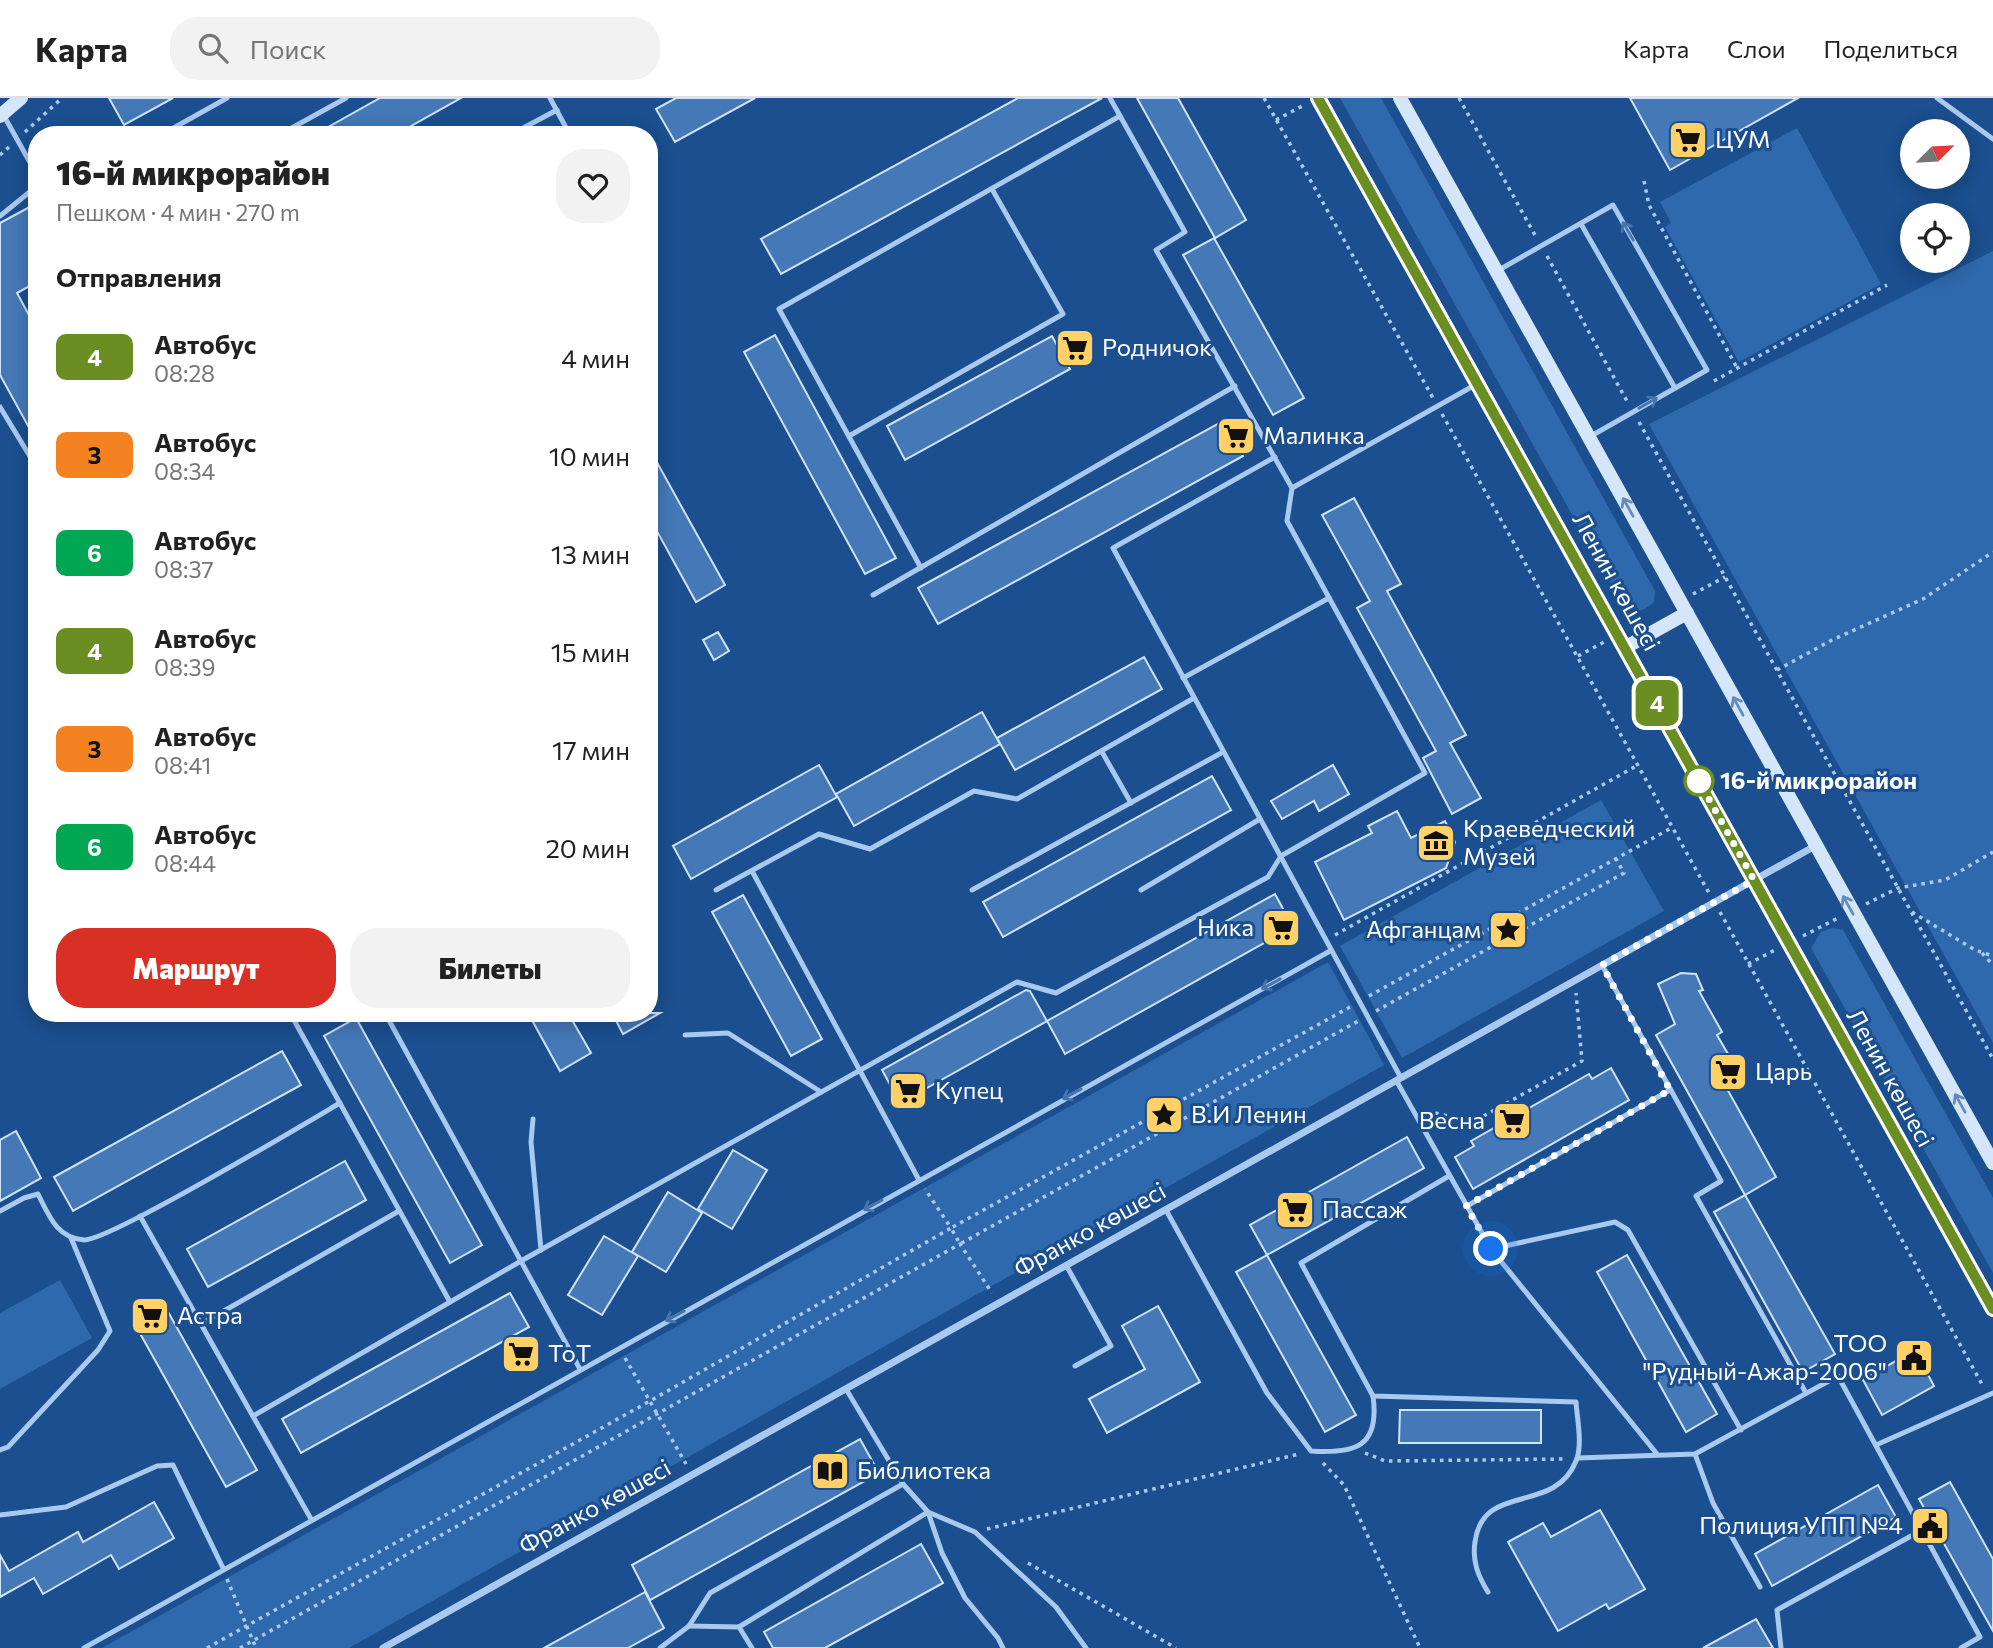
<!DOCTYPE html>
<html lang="ru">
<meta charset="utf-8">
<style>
body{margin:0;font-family:Commissioner,sans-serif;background:#f2f2f2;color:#222;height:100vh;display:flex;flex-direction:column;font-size:26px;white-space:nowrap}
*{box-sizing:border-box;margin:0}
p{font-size:23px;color:#767676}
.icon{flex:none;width:38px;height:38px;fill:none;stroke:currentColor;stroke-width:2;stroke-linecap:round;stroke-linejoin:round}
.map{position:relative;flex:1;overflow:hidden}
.panel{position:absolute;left:28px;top:28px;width:630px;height:896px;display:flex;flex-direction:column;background:#fff;border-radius:28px;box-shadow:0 4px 18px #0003}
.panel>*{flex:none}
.badge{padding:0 14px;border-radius:10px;font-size:24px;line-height:46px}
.needle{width:46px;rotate:66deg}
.controls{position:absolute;left:1900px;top:21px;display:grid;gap:14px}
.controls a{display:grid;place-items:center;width:70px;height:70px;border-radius:50%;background:#fff;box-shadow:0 4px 18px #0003;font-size:35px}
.you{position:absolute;width:35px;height:35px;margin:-18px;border:5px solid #fff;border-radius:50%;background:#1a73e8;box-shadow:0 0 0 10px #1a73e833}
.map>.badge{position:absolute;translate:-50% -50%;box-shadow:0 0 0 4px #fff}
h2{padding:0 28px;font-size:26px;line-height:63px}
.round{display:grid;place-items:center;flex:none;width:74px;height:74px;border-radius:28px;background:#f2f2f2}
.overview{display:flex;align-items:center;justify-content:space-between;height:119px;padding:0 28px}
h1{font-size:33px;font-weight:800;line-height:52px}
.button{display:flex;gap:14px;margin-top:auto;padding:14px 28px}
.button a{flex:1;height:80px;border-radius:28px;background:#d93025;color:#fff;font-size:28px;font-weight:800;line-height:80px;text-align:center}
.button a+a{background:#f2f2f2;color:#222}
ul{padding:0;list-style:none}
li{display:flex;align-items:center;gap:21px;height:98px;padding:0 28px}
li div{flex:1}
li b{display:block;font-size:26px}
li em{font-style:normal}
li .badge{min-width:77px;font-weight:700;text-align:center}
header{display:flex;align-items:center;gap:42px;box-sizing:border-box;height:98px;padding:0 35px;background:#fff;border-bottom:2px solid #e0e0e0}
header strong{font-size:33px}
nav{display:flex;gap:38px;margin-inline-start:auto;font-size:24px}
.search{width:490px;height:63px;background:#f2f2f2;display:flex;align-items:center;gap:18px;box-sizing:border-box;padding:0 24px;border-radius:28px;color:#767676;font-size:26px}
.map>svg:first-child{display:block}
</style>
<header>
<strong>Карта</strong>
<div class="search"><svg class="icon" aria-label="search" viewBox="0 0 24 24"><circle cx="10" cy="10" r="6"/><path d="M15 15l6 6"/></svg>Поиск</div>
<nav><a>Карта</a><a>Слои</a><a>Поделиться</a></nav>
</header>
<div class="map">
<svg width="1993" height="1550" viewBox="0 0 1993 1550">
<rect width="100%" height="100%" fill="#1b4f8f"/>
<g fill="#2e69ad">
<path d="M1340 0H1381L1655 493 1654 504C1643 513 1637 516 1624 510Z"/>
<path d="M1797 30 1881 186 1739 264 1665 129 1671 125 1660 104Z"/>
<path d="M1993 153V945L1649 326Z"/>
<path d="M1601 702 1664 813 1402 960 1340 848Z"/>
<path d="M1832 830 1843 832 1993 1100V1175L1811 850 1821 834Z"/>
<path d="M1328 864 1384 967 349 1550H102Z"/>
<path d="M60 1182 92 1240 0 1291V1215Z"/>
</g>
<g fill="#4478b7" stroke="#cfe3fa" stroke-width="2">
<path d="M109 0H173L124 27Z"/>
<path d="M380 0H461L395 37H314Z"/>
<path d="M676 0H755L675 44 656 11Z"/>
<path d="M1018 0H1102L781 176 761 141Z"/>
<path d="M1137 0H1178L1246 122 1215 140Z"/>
<path d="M1630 0H1798L1670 72Z"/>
<path d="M37 105V184L17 195 37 232V344L0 277V125Z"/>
<path d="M1214 140 1304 300 1273 317 1183 157Z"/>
<path d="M775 237 896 460 865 476 744 254Z"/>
<path d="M1052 238 1070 271 905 362 887 328Z"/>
<path d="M1223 323 1243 358 938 526 918 490Z"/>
<path d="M649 350 725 487 696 504 658 435 649 440Z"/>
<path d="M1354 400 1401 486 1387 493 1466 637 1450 645 1481 700 1452 716 1423 660 1436 653 1357 510 1370 503 1322 417Z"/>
<path d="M718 534 729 553 714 562 703 542Z"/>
<path d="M1144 559 1162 591 1015 672 997 640Z"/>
<path d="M982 614 1000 646 854 728 836 696Z"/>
<path d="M819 667 837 699 691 781 673 748Z"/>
<path d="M1333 667 1349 696 1319 713 1314 703 1282 721 1271 703Z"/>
<path d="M1212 678 1231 712 1003 839 983 804Z"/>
<path d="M1397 713 1411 740 1445 723 1455 744 1446 770 1344 822 1315 764 1372 735 1368 728Z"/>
<path d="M1275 796 1293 829 1065 956 1047 923Z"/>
<path d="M743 797 822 941 791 958 712 814Z"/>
<path d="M1681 875 1696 876 1703 892 1699 893 1722 934 1717 937 1742 980 1726 989 1776 1079 1745 1097 1656 937 1675 926 1658 886Z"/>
<path d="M1026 892 1030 893 1047 923 900 1005 882 972Z"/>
<path d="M528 915H568L591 955 560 973Z"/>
<path d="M612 915H660L623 936Z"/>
<path d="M356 920 482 1147 450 1165 324 938Z"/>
<path d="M282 953 301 987 73 1113 54 1079Z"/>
<path d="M1611 970 1629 1002 1473 1091 1455 1059 1474 1048 1471 1043 1589 976 1592 981Z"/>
<path d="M16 1033 41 1080 0 1103V1042Z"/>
<path d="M1407 1039 1424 1070 1267 1157 1250 1127Z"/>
<path d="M733 1052 767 1072 732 1131 698 1111Z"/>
<path d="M345 1063 366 1102 208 1189 187 1151Z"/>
<path d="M668 1094 702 1115 666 1174 632 1154Z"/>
<path d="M1745 1097 1835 1256 1803 1274 1714 1114Z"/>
<path d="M604 1138 638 1158 602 1217 568 1197Z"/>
<path d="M1267 1157 1356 1317 1325 1334 1236 1174Z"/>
<path d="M1627 1157 1717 1316 1686 1334 1597 1174Z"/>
<path d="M510 1195 529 1229 301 1355 282 1321Z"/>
<path d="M1158 1208 1200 1284 1107 1335 1089 1301 1145 1271 1122 1228Z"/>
<path d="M167 1212 257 1372 226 1389 137 1230Z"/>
<path d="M1915 1252 1934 1288 1882 1317 1863 1282Z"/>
<path d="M1400 1312H1541V1345H1399Z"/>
<path d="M860 1341 879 1375 650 1502 632 1467Z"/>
<path d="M1950 1384 1993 1461V1533L1919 1401Z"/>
<path d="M1878 1387 1896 1419 1772 1488 1755 1456Z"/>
<path d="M154 1404 174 1440 119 1471 111 1457 43 1496 34 1480 0 1499V1457L9 1473 78 1434 83 1444Z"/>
<path d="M1600 1412 1645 1491 1609 1511 1606 1506 1558 1533 1508 1444 1543 1425 1551 1439Z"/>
<path d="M921 1446 943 1485 825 1550H773L764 1534Z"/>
<path d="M645 1494 664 1530 628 1550H544Z"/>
<path d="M1756 1521 1773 1550H1703Z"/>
</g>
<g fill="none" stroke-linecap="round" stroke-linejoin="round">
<g stroke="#a9c9ee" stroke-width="3.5" stroke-dasharray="3.5 5" stroke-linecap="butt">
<path d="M1264 0 1433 300"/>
<path d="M1459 0 1536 139"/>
<path d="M1276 22 1306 6"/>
<path d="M25 34 62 0"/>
<path d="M0 57 9 49"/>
<path d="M1644 83 1649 107 1737 270"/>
<path d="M1547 158 1628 305"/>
<path d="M1714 283 1887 187"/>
<path d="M1442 316 1709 795"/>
<path d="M1639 324 1993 961"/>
<path d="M1693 496 1725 479"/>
<path d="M1578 558 1606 543"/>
<path d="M1777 572 1832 542 1923 501 1993 454"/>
<path d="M1866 806 1898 790 1945 782 1993 754"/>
<path d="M1720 814 1983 1288"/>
<path d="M1912 814 1975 852 1993 858"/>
<path d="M1335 837 1638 667"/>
<path d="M1803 838 1840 819"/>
<path d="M1982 855 1993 867"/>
<path d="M1748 866 1777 851"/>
<path d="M1369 898 1673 729"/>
<path d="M1350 909 951 1130 960 1146 1360 922"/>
<path d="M1376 913 1624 775 1616 761"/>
<path d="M1427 1013 1473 1024 1582 963 1576 895"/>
<path d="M625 1260 686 1366"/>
<path d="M1365 1355 1385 1363 1566 1361"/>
<path d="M1323 1365 1344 1387 1420 1550"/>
<path d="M987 1431 1299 1356"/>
<path d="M1028 1465 1176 1550"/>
<path d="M227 1481 256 1550"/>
<path d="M207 1550 650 1303 951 1130 925 1091"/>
<path d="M240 1550 960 1146 992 1195"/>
</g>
<g stroke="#a9c9ee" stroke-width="5">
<path d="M550 0 570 37"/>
<path d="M1937 0 1993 41"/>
<path d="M4 18 37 77"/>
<path d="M161 37 227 0"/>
<path d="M279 37 346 0"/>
<path d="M510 37 557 12"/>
<path d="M0 118 37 88"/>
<path d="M1581 126 1675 290"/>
<path d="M1497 173 1613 107 1707 272 1591 338"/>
<path d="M0 309 37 370"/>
<path d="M849 338 1063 216 992 91"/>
<path d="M1275 359 1113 450 1401 980"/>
<path d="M1292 390 1475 287"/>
<path d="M921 470 779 211 1120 18"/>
<path d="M873 497 1235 288"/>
<path d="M1183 580 1329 500"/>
<path d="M1102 654 1131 705"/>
<path d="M752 773 919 1082"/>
<path d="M716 792 819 736 870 751 974 693 1017 701 1194 600"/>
<path d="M972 792 1223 654"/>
<path d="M1141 792 1260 721"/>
<path d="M1602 867 1721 1083 1696 1098 1806 1295"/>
<path d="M290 915 450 1204"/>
<path d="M385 915 580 1271"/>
<path d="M685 937 728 935 821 994"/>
<path d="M1396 982 1467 1108 1670 992"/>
<path d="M533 1021 531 1044 541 1152"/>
<path d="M1449 1078 1301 1165 1373 1298 1576 1304C1577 1320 1583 1347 1576 1363 1554 1418 1483 1383 1475 1444 1472 1463 1478 1478 1488 1494"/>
<path d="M1467 1108 1491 1151 1657 1356"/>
<path d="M1166 1112 1267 1295 1311 1353C1355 1356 1380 1349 1373 1298"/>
<path d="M0 1113 24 1100 38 1096C49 1118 57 1140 84 1142 107 1144 306 1025 340 1005"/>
<path d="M140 1118 311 1421"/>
<path d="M1491 1151 1615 1124 1628 1132 1741 1332"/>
<path d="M1066 1167 1111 1248 1075 1268"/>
<path d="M201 1226 399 1113"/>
<path d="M846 1291 903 1386 928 1414 942 1455 965 1500 998 1540 1003 1550"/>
<path d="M253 1318 521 1163 1017 884 1056 895 1268 779 1281 758 1425 675 1287 423 1292 390 1156 152 1185 134 1110 0"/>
<path d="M1876 1347 1993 1295"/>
<path d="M0 1352 8 1349 98 1252 110 1233 71 1140"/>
<path d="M1695 1356 1713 1405 1760 1489"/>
<path d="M1578 1360 1695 1356 1838 1278 1980 1539 1961 1550"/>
<path d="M0 1417 66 1409 157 1368 173 1367 223 1470"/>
<path d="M689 1528 739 1529 928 1414 975 1434 1056 1509 1086 1550"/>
<path d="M739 1529 752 1550"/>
<path d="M84 1550 1330 853"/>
<path d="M660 1550 689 1528 710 1495 903 1386"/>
<path d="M1781 1550 1777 1512 1922 1432"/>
</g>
<path stroke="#a9c9ee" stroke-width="7" d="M383 1550 1815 748"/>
<g stroke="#d6e6fa" stroke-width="14">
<path d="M1319 0 1993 1211"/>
<path d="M1400 0 1993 1065"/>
<path d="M0 18 21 0"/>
<path d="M1626 549 1687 515"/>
</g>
</g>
<defs><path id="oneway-shaft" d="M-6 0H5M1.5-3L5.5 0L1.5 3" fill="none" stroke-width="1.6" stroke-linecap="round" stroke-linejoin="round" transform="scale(1.75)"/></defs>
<g stroke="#4674ac">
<use href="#oneway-shaft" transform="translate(1628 133) rotate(-120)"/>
<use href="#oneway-shaft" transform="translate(1648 305) rotate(-30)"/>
<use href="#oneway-shaft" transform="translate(1271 886) rotate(151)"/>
<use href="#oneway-shaft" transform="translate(1072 996) rotate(151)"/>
<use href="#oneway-shaft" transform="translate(873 1107) rotate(151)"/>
<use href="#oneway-shaft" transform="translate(675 1218) rotate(151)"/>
</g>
<g stroke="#668bba">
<use href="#oneway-shaft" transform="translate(1628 409) rotate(-119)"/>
<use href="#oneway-shaft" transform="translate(1738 608) rotate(-119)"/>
<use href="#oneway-shaft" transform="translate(1848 807) rotate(-119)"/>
<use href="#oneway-shaft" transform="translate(1960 1005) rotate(-119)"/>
</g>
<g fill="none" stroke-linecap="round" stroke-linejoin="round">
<g stroke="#fff" stroke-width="16">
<path id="line" d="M1318 0 1993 1211"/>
</g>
<use href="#line" stroke="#6b8e23" stroke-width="10"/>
<path stroke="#fff" stroke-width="7" stroke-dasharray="0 12.6" d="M1491 1151 1466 1108 1670 992 1602 867 1754 782 1699 683"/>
</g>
<defs>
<g id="supermarket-square" transform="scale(2.0125)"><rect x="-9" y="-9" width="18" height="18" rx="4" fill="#ffd166" stroke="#1b4f8f"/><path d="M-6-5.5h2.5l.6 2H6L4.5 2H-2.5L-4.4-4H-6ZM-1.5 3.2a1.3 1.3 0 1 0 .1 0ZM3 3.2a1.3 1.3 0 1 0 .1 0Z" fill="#111"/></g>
<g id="museum-square" transform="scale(2.0125)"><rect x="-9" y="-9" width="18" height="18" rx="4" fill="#ffd166" stroke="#1b4f8f"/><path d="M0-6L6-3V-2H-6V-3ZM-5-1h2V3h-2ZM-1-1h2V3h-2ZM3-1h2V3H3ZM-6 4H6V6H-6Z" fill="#111"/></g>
<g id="sight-square" transform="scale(2.0125)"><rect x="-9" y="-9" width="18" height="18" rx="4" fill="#ffd166" stroke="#1b4f8f"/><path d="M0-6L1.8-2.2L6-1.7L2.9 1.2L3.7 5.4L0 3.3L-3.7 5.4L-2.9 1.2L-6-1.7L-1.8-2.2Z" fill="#111"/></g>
<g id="civic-square" transform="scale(2.0125)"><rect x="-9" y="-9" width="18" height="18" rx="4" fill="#ffd166" stroke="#1b4f8f"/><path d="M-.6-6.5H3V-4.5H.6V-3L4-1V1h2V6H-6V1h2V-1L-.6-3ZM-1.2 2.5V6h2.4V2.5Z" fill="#111"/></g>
<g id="library-square" transform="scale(2.0125)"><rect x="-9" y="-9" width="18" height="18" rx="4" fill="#ffd166" stroke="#1b4f8f"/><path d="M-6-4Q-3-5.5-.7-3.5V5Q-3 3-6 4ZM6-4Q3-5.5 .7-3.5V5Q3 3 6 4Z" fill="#111"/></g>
</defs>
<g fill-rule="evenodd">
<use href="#supermarket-square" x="1688" y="42"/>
<use href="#supermarket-square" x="1075" y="250"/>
<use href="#supermarket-square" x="1236" y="338"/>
<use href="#museum-square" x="1436" y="745"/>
<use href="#supermarket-square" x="1281" y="830"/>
<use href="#sight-square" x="1508" y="832"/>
<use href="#supermarket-square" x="1728" y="974"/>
<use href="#supermarket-square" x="908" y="993"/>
<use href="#sight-square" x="1164" y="1017"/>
<use href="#supermarket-square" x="1512" y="1023"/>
<use href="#supermarket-square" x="1295" y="1112"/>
<use href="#supermarket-square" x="150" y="1218"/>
<use href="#supermarket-square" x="521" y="1256"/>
<use href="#civic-square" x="1914" y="1260"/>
<use href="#library-square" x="830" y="1373"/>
<use href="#civic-square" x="1930" y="1428"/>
</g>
<circle fill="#fff" stroke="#6b8e23" stroke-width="3.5" cx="1699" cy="683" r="14"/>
<g text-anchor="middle" stroke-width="6" stroke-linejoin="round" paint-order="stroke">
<g font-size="24" fill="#fff" stroke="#1b4f8f" text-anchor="start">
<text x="1715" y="50">ЦУМ</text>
<text x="1102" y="258">Родничок</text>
<text x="1263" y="346">Малинка</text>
<text x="1463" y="739">Краеведческий<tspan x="1463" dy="28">Музей</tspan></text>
<text x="1254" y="838" text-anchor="end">Ника</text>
<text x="1481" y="840" text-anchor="end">Афганцам</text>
<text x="1755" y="982">Царь</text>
<text x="935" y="1001">Купец</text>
<text x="1191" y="1025">В.И Ленин</text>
<text x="1485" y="1031" text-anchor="end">Весна</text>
<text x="1322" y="1120">Пассаж</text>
<text x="177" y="1226">Астра</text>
<text x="1887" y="1254" text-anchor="end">ТОО<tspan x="1887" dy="28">"Рудный-Ажар-2006"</tspan></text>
<text x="548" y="1264">ТоТ</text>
<text x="857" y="1381">Библиотека</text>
<text x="1903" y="1436" text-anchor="end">Полиция УПП №4</text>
</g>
<g font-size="24" fill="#fff" stroke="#1b4f8f">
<text transform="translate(1616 484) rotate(61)" y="8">Ленин көшесі</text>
<text transform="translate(1890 980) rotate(61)" y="8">Ленин көшесі</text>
<text transform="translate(1090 1132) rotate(-29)" y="8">Франко көшесі</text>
<text transform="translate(595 1409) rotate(-29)" y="8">Франко көшесі</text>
</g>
<g font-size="24" font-weight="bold" fill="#fff" stroke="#1b4f8f" text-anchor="start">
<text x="1720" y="691">16-й микрорайон</text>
</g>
</g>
</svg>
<div class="controls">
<a><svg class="needle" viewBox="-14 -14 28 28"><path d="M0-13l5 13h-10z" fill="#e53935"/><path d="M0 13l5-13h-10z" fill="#767676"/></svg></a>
<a><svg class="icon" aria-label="locate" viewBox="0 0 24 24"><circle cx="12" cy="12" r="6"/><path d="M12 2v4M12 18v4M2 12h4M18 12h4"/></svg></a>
</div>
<div class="you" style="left:1491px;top:1151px"></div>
<b class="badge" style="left:1657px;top:605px;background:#6b8e23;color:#fff">4</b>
<section class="panel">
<div class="overview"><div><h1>16-й микрорайон</h1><p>Пешком · 4 мин · 270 m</p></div><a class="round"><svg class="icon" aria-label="heart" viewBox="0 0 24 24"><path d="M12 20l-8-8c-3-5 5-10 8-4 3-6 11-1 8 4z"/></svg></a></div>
<h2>Отправления</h2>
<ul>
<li><span class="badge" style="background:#6b8e23;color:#fff">4</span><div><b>Автобус</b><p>08:28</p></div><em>4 мин</em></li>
<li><span class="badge" style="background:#f58220;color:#111">3</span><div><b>Автобус</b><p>08:34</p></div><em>10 мин</em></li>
<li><span class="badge" style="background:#00a651;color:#fff">6</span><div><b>Автобус</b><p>08:37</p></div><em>13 мин</em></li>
<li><span class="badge" style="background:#6b8e23;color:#fff">4</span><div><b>Автобус</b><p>08:39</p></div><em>15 мин</em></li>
<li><span class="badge" style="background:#f58220;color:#111">3</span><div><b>Автобус</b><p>08:41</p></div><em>17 мин</em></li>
<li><span class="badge" style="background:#00a651;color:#fff">6</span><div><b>Автобус</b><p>08:44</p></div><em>20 мин</em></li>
</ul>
<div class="button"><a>Маршрут</a><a>Билеты</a></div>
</section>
</div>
